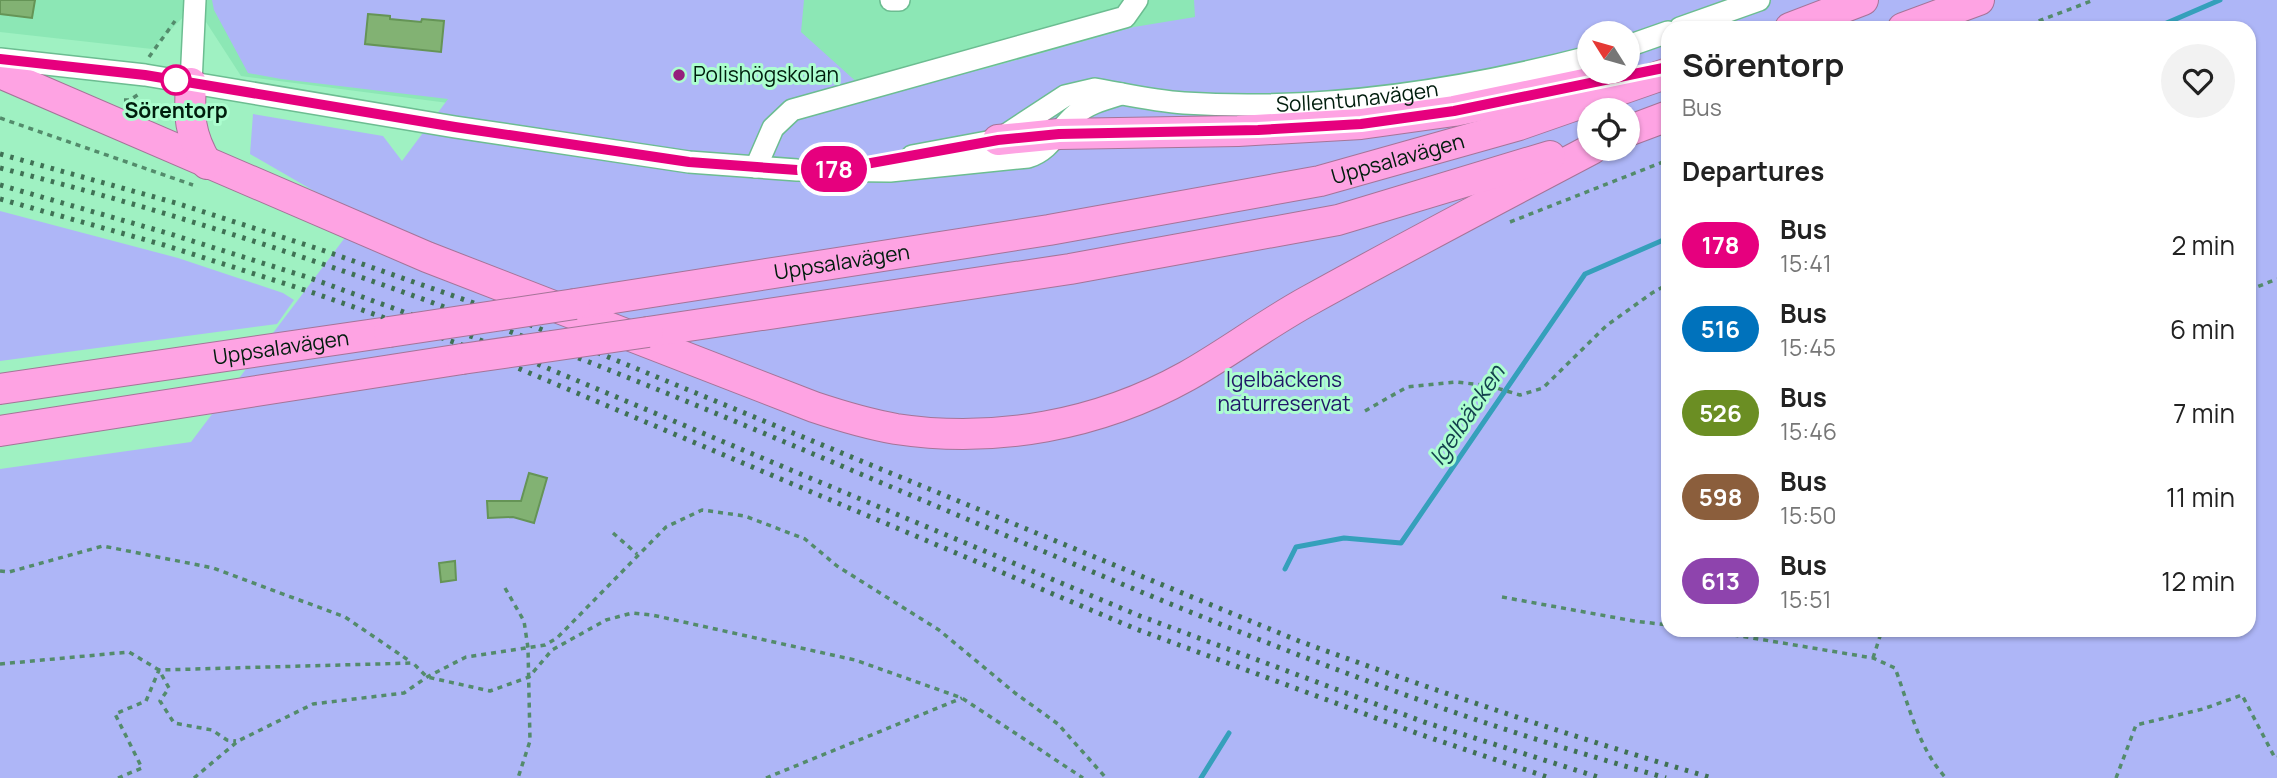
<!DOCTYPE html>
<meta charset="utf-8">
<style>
body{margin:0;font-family:Manrope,sans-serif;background:#f2f2f2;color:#222;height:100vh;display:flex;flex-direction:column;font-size:26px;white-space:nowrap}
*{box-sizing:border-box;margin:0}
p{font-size:23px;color:#767676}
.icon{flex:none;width:38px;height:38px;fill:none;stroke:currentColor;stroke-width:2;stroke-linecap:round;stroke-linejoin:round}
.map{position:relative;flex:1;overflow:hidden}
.sheet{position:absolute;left:1661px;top:21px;width:595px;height:616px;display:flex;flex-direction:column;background:#fff;border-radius:21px;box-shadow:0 2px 5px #0004}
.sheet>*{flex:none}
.badge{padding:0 14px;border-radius:23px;font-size:24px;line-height:46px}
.needle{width:46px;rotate:307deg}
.tools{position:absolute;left:1577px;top:21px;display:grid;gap:14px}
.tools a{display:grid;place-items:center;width:63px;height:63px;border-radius:50%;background:#fff;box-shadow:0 2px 5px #0004;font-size:35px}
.map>.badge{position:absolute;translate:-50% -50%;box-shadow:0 0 0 4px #fff}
h2{padding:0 21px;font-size:26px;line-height:63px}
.round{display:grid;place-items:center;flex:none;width:74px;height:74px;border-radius:37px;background:#f2f2f2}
.overview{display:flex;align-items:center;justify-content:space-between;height:119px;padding:0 21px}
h1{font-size:33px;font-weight:700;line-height:52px}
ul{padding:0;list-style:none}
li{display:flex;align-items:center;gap:21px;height:84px;padding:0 21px}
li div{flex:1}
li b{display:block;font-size:26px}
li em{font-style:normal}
li .badge{min-width:77px;font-weight:700;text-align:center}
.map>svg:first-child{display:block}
</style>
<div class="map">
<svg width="2277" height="778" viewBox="0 0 2277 778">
<rect width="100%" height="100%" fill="#9ff1c2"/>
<path fill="#8ce7b5" d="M0 0H1676L816 151 241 76 195 5 152 49 0 32Z"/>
<g fill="#aeb6f7" fill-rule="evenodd">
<path d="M212 0H804L801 32 871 95 988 68 1134 27 1195 17 1194 0H2277V778H0V469L191 442 362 215 321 195 250 154 253 114 383 136 402 161 448 99 281 79 248 73 214 10ZM1668 28H2249V630H1668ZM1589 33H1628V72H1589ZM1589 110H1628V149H1589Z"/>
<path d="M0 211 178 258 283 293 294 300 277 324 0 361Z"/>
</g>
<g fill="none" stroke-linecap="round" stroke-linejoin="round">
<g stroke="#35a0bb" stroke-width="5">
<path d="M2155 28 2220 0"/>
<path d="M1285 569 1296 547 1344 538 1401 543 1585 274 1668 238"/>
<path d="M1201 778 1229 733"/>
</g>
</g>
<g fill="#82b273" stroke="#659456" stroke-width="2">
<path d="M0 0H35L32 18 0 14Z"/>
<path d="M368 14 390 16V19L421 22 422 19 444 21 441 52 365 44Z"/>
<path d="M529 473 547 478 534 523 513 517 488 518 487 501H521Z"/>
<path d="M455 561 456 580 441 582 439 563Z"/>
</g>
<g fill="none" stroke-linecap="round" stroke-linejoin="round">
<g stroke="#6cbd91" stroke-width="24">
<g id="minor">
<path d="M891 0H899"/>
<path d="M1680 28 1759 0"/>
<path d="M1628 46 1668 32"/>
<path d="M0 59 145 75 455 127 689 162 797 170 890 171 1028 157C1051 150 1058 129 1076 114 1089 103 1105 99 1121 94"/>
<path d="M191 83 195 0"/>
<path id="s1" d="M912 156 998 140 1065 96 1095 89C1124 94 1154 101 1184 103 1319 112 1458 91 1589 57"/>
<path d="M756 167 773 128 792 110 1125 17 1137 0"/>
</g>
</g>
<g stroke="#a57498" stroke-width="32">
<g id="highway">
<path d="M1790 28 1863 0"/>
<path d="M1903 28 1979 0"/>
<path d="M0 73 427 257 814 407C841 416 868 424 896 429 995 444 1099 425 1187 376 1228 353 1266 324 1308 301 1402 249 1497 199 1592 149"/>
<path d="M191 83C189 116 189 134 207 164"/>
<path d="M1628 131 1668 116"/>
<path d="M998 140 1059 134 1238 131 1361 124 1454 111 1599 81"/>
<path id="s2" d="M575 304 1049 230 1320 181 1519 125 1668 73"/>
<path d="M648 332 1070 269 1338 220 1550 156"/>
<path id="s3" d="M0 389 389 332"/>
<path d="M0 431 462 359"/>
</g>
</g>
<g stroke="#538b6b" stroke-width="3.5" stroke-dasharray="5 5" stroke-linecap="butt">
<path d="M2020 28 2094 0"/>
<path d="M149 57 175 21"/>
<path d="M124 100H130L139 94"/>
<path d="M0 118 193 185"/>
<path d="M1510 222 1668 160"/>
<path d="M2249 290 2277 279"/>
<path d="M1365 411 1407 387 1457 382 1490 386 1520 395 1543 388 1606 326 1652 293 1668 284"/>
<path d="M613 533 637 554"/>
<path d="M0 571 9 572 103 546 213 568 345 617 411 662"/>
<path d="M505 588 524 621 528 648 530 741 518 778"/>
<path d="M1502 597 1634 621 1668 625"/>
<path d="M1704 630 1873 658 1895 668C1909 705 1918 748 1946 778"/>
<path d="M1873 658 1882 630"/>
<path d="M0 664 129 652 159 670 169 688 160 701 174 723 212 730 227 740 236 741"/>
<path d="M118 778 142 768 115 714 146 701 159 670 413 663 427 677 490 691 529 677 552 650 606 620 632 613 652 615 855 660 962 698 1083 778"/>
<path d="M194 778 238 741 313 704 404 693 427 677 466 657 545 645 557 638 666 527 702 510 745 516 805 539 837 566 939 630 1015 693 1058 724 1106 778"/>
<path d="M766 778 962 698"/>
<path d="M2116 778 2136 725 2203 709 2242 695 2275 758 2277 757"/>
</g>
<use href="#minor" stroke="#fff" stroke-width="21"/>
<use href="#highway" stroke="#fea3e3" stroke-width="30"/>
<g stroke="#3f7154" stroke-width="5" stroke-dasharray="3.5 7" stroke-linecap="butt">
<path d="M0 154 176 203 322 250 494 310 1299 641C1435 691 1573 737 1712 778"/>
<path d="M0 168C230 226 456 307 676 397 926 499 1173 612 1428 703 1506 731 1586 755 1666 778"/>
<path d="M0 185 167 233 310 278 473 337 1140 616 1424 722 1601 778"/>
<path d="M0 199 164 245 308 291 468 347 1136 629 1419 734 1550 778"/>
</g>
<g stroke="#a57498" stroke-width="32" stroke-linecap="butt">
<g id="highway-bridge">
<path d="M389 332 575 304"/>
<path d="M462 359 648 332"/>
</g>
</g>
<use href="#highway-bridge" stroke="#fea3e3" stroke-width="30"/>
</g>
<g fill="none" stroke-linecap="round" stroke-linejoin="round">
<g stroke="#fff" stroke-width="16">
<path id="line" d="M0 59 145 75 455 127 689 162 797 170 838 169 998 140 1059 134 1258 130 1361 124 1454 111 1668 67"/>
</g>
<use href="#line" stroke="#e6007e" stroke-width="10"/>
</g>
<circle fill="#951f7c" stroke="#acfecf" stroke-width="2.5" cx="679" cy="75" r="7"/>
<circle fill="#fff" stroke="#e6007e" stroke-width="3.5" cx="176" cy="80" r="14"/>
<g text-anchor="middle" stroke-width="6" stroke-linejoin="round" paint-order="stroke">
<g font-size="21" fill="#001d0d" stroke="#acfecf" text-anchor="start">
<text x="693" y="82">Polishögskolan</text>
</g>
<g font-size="21" fill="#001d0d" stroke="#acfecf">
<text dy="7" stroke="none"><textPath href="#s1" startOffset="462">Sollentunavägen</textPath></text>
<text dy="7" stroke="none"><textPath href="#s2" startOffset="836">Uppsalavägen</textPath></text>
<text dy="7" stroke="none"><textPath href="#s2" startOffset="270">Uppsalavägen</textPath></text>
<text dy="7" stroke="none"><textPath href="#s3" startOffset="284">Uppsalavägen</textPath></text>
</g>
<g font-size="21" font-weight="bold" fill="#001d0d" stroke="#acfecf">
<text x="176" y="118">Sörentorp</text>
</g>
<g font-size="21" fill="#211868" stroke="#acfecf">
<text x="1284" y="387">Igelbäckens<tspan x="1284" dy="24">naturreservat</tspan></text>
</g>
<g font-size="23" font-style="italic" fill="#14424e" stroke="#acfecf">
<text transform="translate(1467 415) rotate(-56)" y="8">Igelbäcken</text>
</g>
</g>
</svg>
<div class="tools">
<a><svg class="needle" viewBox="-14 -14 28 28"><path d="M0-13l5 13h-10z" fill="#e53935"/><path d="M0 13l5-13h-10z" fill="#767676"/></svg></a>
<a><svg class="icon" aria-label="locate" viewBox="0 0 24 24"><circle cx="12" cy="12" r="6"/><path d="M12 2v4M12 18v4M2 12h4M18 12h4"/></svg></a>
</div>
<b class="badge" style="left:834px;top:169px;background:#e6007e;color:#fff">178</b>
<section class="sheet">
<div class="overview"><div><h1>Sörentorp</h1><p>Bus</p></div><a class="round"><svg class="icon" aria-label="heart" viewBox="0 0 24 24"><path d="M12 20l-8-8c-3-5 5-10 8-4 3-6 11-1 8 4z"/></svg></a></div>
<h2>Departures</h2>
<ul>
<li><span class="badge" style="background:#e6007e;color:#fff">178</span><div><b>Bus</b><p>15:41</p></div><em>2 min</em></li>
<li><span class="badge" style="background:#0072bc;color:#fff">516</span><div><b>Bus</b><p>15:45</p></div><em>6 min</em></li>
<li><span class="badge" style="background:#6b8e23;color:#fff">526</span><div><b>Bus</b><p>15:46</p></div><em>7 min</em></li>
<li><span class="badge" style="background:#8b5e3c;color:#fff">598</span><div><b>Bus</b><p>15:50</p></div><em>11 min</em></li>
<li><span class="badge" style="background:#8e44ad;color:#fff">613</span><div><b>Bus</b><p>15:51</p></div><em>12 min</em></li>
</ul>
</section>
</div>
